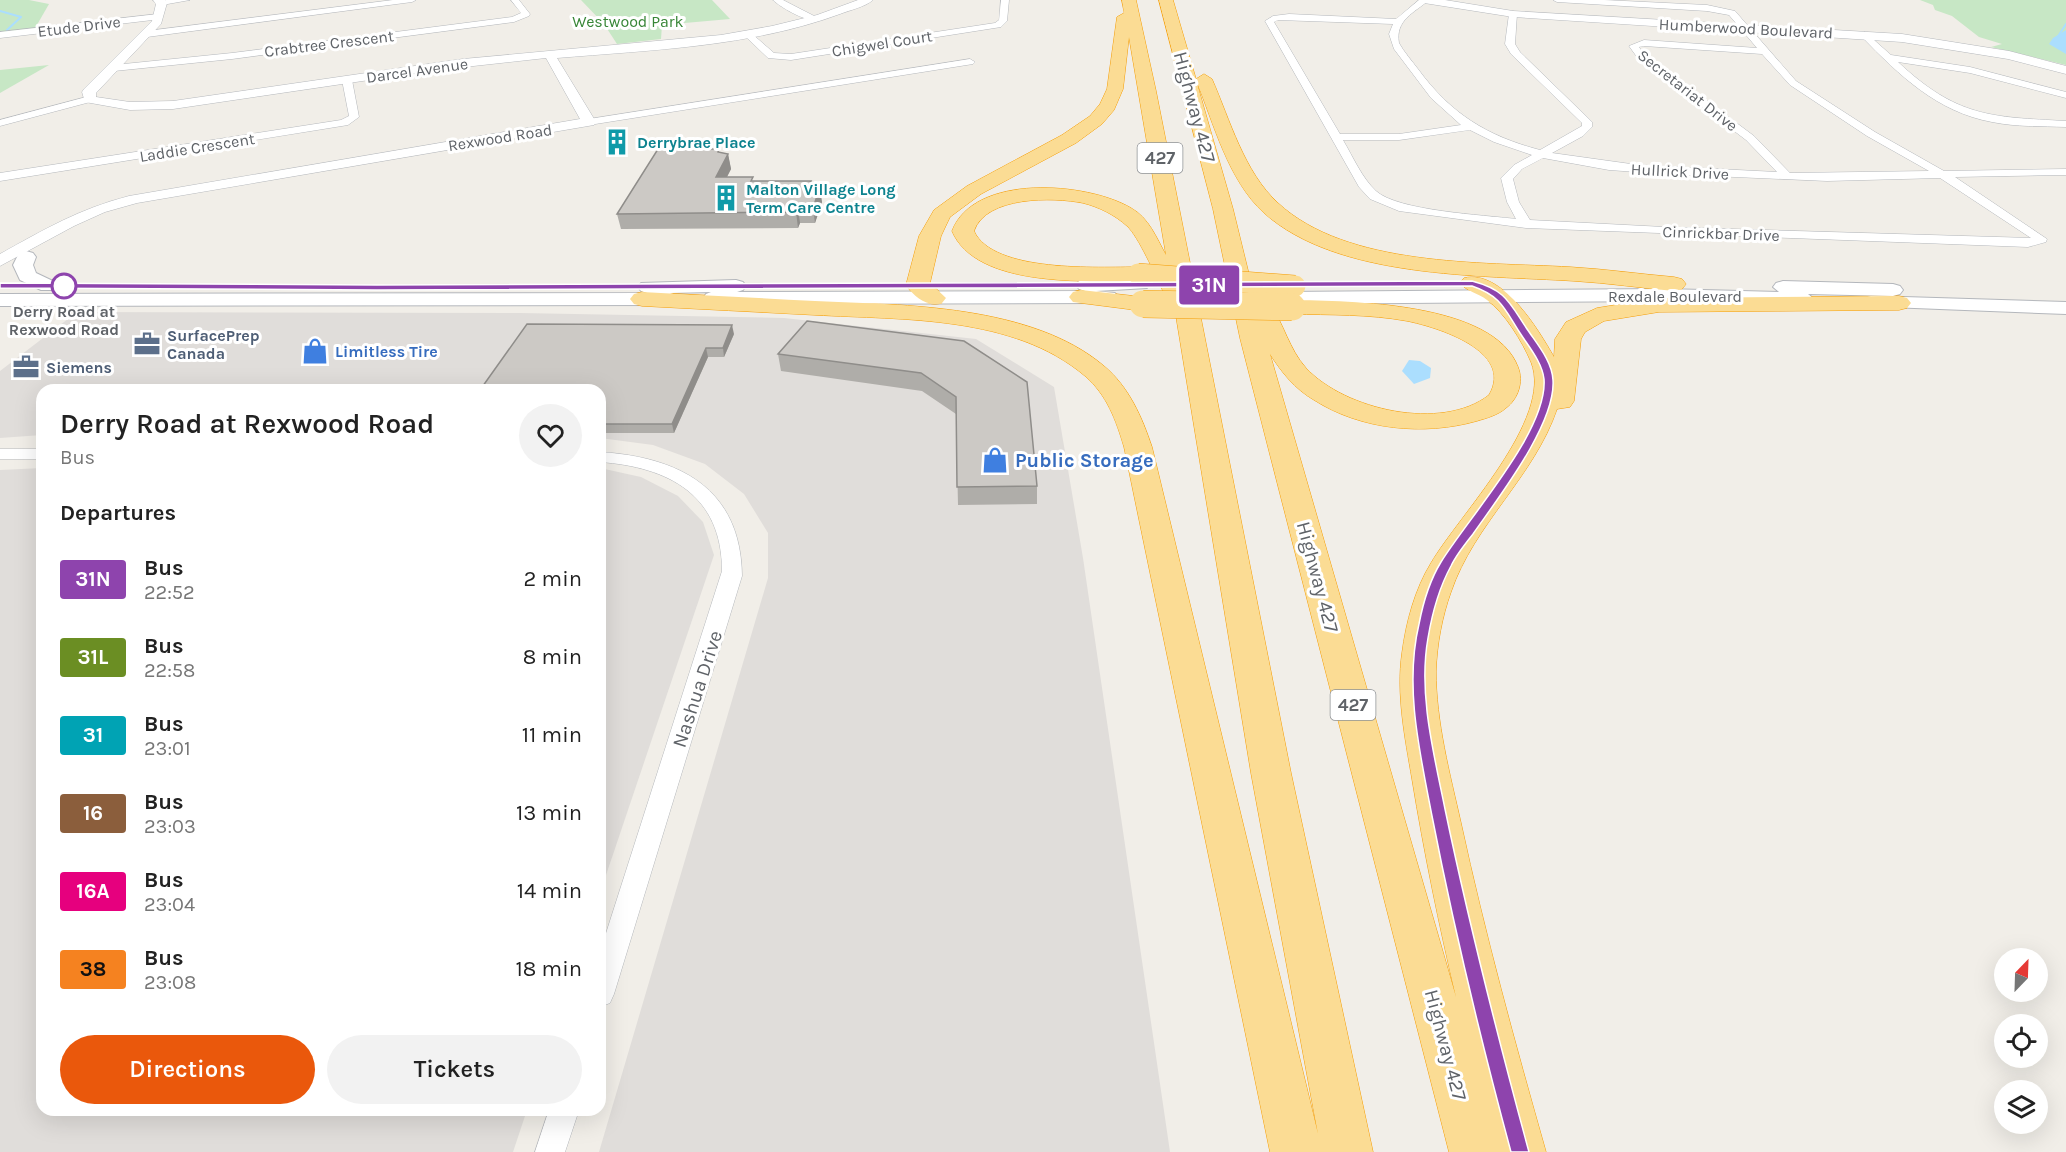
<!DOCTYPE html>
<style>
body{margin:0;font-family:Karla,sans-serif;background:#f2f2f2;color:#222;height:100vh;display:flex;flex-direction:column;font-size:22px;white-space:nowrap}
*{box-sizing:border-box;margin:0}
p{font-size:20px;color:#767676}
.icon{flex:none;width:33px;height:33px;fill:none;stroke:currentColor;stroke-width:2;stroke-linecap:round;stroke-linejoin:round}
.map{position:relative;flex:1;overflow:hidden}
.sheet{position:absolute;left:36px;top:384px;width:570px;height:732px;display:flex;flex-direction:column;background:#fff;border-radius:18px;box-shadow:0 6px 24px #0002}
.sheet>*{flex:none}
.badge{padding:0 12px;border-radius:4px;font-size:21px;line-height:39px}
.needle{width:39px;rotate:23deg}
.tools{position:absolute;left:1994px;top:948px;display:grid;gap:12px}
.tools a{display:grid;place-items:center;width:54px;height:54px;border-radius:50%;background:#fff;box-shadow:0 6px 24px #0002;font-size:30px}
.map>.badge{position:absolute;translate:-50% -50%;box-shadow:0 0 0 3px #fff}
h2{padding:0 24px;font-size:22px;line-height:54px}
.round{display:grid;place-items:center;flex:none;width:63px;height:63px;border-radius:32px;background:#f2f2f2}
.head{display:flex;align-items:center;justify-content:space-between;height:102px;padding:0 24px}
h1{font-size:28px;font-weight:600;line-height:45px}
.cta{display:flex;gap:12px;margin-top:auto;padding:12px 24px}
.cta a{flex:1;height:69px;border-radius:36px;background:#ea580c;color:#fff;font-size:24px;font-weight:600;line-height:69px;text-align:center}
.cta a+a{background:#f2f2f2;color:#222}
ul{padding:0;list-style:none}
li{display:flex;align-items:center;gap:18px;height:78px;padding:0 24px}
li div{flex:1}
li b{display:block;font-size:22px}
li em{font-style:normal}
li .badge{min-width:66px;font-weight:700;text-align:center}
.map>svg:first-child{display:block}
</style>
<div class="map">
<svg width="2066" height="1152" viewBox="0 0 2066 1152">
<rect width="100%" height="100%" fill="#f1eee8"/>
<g fill="#e0ddda">
<path d="M77 312 520 313 784 318 976 339 1054 387 1083 558 1170 1152H599L768 578V533L744 494 705 464 653 445 600 438V390H42V435L0 438V371Z"/>
<path d="M42 468V1110H527L513 1152H0V470Z"/>
<path d="M600 468 641 477 678 496 703 522 714 555 600 893Z"/>
</g>
<g fill="#c7e7c5">
<path d="M0 0H29L49 4 34 30 0 33Z"/>
<path d="M581 0H712L730 19 662 25 661 39 617 44 604 24Z"/>
<path d="M1920 0H2066V65L1991 47 2002 44 1979 37 1952 16 1935 10 1933 5Z"/>
<path d="M49 65 0 93V70Z"/>
</g>
<path fill="#abdefe" d="M1409 360 1420 361 1431 368 1430 378 1414 384 1402 371Z"/>
<g fill="none" stroke-linecap="round" stroke-linejoin="round">
<g stroke="#abdefe" stroke-width="2">
<path d="M0 11 21 17 7 30"/>
<path d="M2055 41 2066 24"/>
</g>
<path fill="#abdefe" fill-rule="evenodd" d="M2066 30V54L2049 44 2053 38Z"/>
<g stroke="#b5b8bc" stroke-width="1">
<g id="minor">
<path d="M166 0H190L162 5 158 3Z"/>
<path d="M393 0H416L412 2 147 37 143 34 147 31Z"/>
<path d="M511 0H519L530 14 529 16 514 22 232 59 114 71 109 68 114 65 232 53 512 17 521 13Z"/>
<path d="M773 0H783L820 19C811 25 781 8 773 0Z"/>
<path d="M1001 0H1009L1007 21 1001 27 791 60 768 58 743 34 750 32 774 53 791 54 995 23 999 20Z"/>
<path d="M1419 0H1429C1414 13 1395 20 1399 43 1404 52 1412 61 1418 69 1451 114 1487 136 1540 150L1582 126V123L1511 54 1505 44 1509 14 1513 11 1517 14 1515 44 1520 52 1592 122V127L1583 136 1552 153 1638 165 1777 172 1746 140 1637 57 1629 46 1644 40 1757 48 1729 15 1707 11 1557 2 1553 0H1604L1707 5 1735 11 1796 81 1875 132 1944 171 2066 169V175L1955 177 2047 239 2046 242 2028 247 1526 228 1399 211 1370 199 1359 187 1265 21 1273 16 1289 14 1396 19ZM1278 20 1393 24 1389 34 1394 49 1431 98 1461 125 1399 134H1340L1274 22ZM1644 46 1762 54 1790 85 1867 136 1929 171 1790 173 1754 136 1643 53 1639 47ZM1470 130 1494 142 1532 155 1514 165 1501 178 1507 202 1516 219C1484 215 1398 211 1376 191 1362 178 1353 157 1343 140H1399ZM1543 158 1609 170 1666 174 1827 181 1940 178 2031 238 1664 227 1530 220 1519 202 1513 179 1522 169Z"/>
<path d="M158 14 161 15V19L0 38V32Z"/>
<path d="M1865 32 1891 55 1970 67 2066 92V98L1970 73 1898 62C1957 117 1990 117 2066 121V127C2041 126 2016 127 1992 122 1937 112 1899 75 1862 37L1861 35Z"/>
<path d="M970 59 975 62 973 64 589 125 584 122 589 119Z"/>
<path d="M347 77 352 80 359 117 348 125 0 181V173L341 120 349 116 342 80Z"/>
<path d="M90 96 94 97V101L0 126V120Z"/>
<rect x="0" y="449" width="42" height="10"/>
<path d="M600 452C679 457 741 488 742 576L614 994 610 1003 600 1007V952L722 571C722 495 669 467 600 462Z"/>
<path d="M549 1110H579L565 1152H535Z"/>
</g>
</g>
<g stroke="#b5b8bc" stroke-width="1">
<g id="tertiary">
<path d="M153 0H165L167 3 161 24 96 93V97L130 102 173 101 463 59 721 35 772 26 817 15 858 0H873C865 7 850 10 840 14 750 47 651 50 557 58L596 122 594 125 137 203 105 212 74 226 0 266V254C45 229 79 209 129 196L580 119 546 58 437 70 173 109 130 110 85 102 82 92 84 89 152 21 156 4Z"/>
<path d="M1419 0H1445L1513 11 1902 34 2009 51 2066 66V74L2008 59 1902 42 1513 17 1424 3Z"/>
</g>
</g>
<g stroke="#b4b7bc" stroke-width="2">
<g id="secondary">
<path d="M26 251 33 253 36 257 33 265 36 273 55 282 58 286 55 290H41L20 280 13 265 19 253Z"/>
<path d="M1140 278 1147 280 1150 284 1147 288 1096 291 1115 293 1118 297 1115 301 1108 303 713 304 706 302 703 298 706 294 711 292 670 293 677 295 680 299 677 303 670 305 0 306V294L647 293 641 291 638 287 641 283 736 280 743 282 746 286 743 290 737 292 1085 291 1079 289 1076 285 1079 281Z"/>
<path d="M1783 281 1893 284 1900 286 1903 290 1900 294 1893 296 1808 294 1814 299 1811 303 1804 305 1665 301 1284 304 1277 302 1274 298 1277 294 1284 292 1665 289 1779 292 1773 287 1776 283Z"/>
<path d="M1871 296 2066 302V314L1864 306 1861 302 1864 298Z"/>
</g>
</g>
<g stroke="#f59d04" stroke-width="1">
<g id="motorway">
<path d="M1122 0H1136L1156 91 1291 773 1373 1152H1270L1124 447C1116 420 1107 395 1085 376 1013 315 903 320 815 315 757 312 700 309 642 306L634 304 630 299 634 294 642 292C700 295 757 298 815 301 905 305 1032 305 1104 366 1129 387 1142 417 1152 447L1318 1134 1251 773 1173 298 1167 296 1163 291C1155 275 1139 237 1127 226 1115 215 1099 207 1083 203 1053 197 986 196 974 231 993 273 1099 267 1138 267L1146 269 1150 274 1146 279 1138 281C1087 281 976 288 952 231 974 173 1087 182 1131 208 1149 218 1156 237 1166 255L1129 37 1123 89 1114 110 1102 124 1076 143 981 194 950 217 941 236 930 283 946 298 942 303C927 307 915 298 906 285L919 236 934 210 967 186 1062 135 1090 116 1100 104 1107 89 1117 17 1124 13Z"/>
<path d="M1159 0H1173L1196 79 1204 74 1212 79C1230 120 1244 172 1278 203 1347 267 1481 262 1570 267 1605 269 1639 274 1674 277L1682 279 1686 284 1682 289 1674 291C1641 288 1608 283 1574 281 1480 275 1338 279 1264 213 1228 180 1214 124 1196 80L1233 209 1256 303 1270 304C1284 324 1289 349 1306 368 1345 410 1442 432 1489 395 1515 351 1437 327 1407 321 1369 314 1330 315 1292 314L1283 312 1280 307 1283 302 1292 300C1349 301 1494 302 1518 367 1524 382 1518 399 1506 408 1498 415 1487 418 1477 421 1424 436 1361 430 1314 400 1295 389 1282 373 1270 354L1456 997C1439 925 1424 852 1412 779 1405 738 1396 694 1402 653 1406 622 1415 589 1431 563 1459 515 1554 419 1531 362 1522 341 1505 313 1487 300 1478 293 1466 291 1460 283L1464 278C1502 269 1538 329 1554 357L1555 339 1566 322 1597 308 1659 298 1899 296 1907 298 1911 303 1907 308 1899 310 1659 312 1604 321 1585 332 1581 339 1574 401 1570 407 1557 409C1534 477 1474 524 1451 592 1442 617 1437 644 1436 671 1436 722 1450 774 1461 823 1485 934 1515 1043 1546 1152H1449L1240 338 1213 209Z"/>
<path d="M1081 290 1143 297 1151 299 1155 304 1151 309 1143 311 1073 302 1069 297 1073 292Z"/>
</g>
</g>
<use href="#minor" fill="#fff" fill-rule="evenodd"/>
<use href="#tertiary" fill="#fff" fill-rule="evenodd"/>
<use href="#secondary" fill="#fff" fill-rule="evenodd"/>
<use href="#motorway" fill="#fbdc94" fill-rule="evenodd"/>
<g stroke="#f59d04" stroke-width="22" stroke-linecap="butt">
<path id="motorway-bridge-far1" d="M1138 274 1295 286"/>
</g>
<g stroke="#f59d04" stroke-width="28" stroke-linecap="butt">
<path id="motorway-bridge" d="M1143 304 1292 307"/>
</g>
<use href="#motorway-bridge-far1" stroke="#fbdc94" stroke-width="21"/>
<use href="#motorway-bridge" stroke="#fbdc94" stroke-width="27"/>
</g>
<g fill="#afada9">
<path d="M720 153 728 154 731 169 727 177 753 181H811V184H813L822 202 815 223H800L798 228 621 229 617 214Z"/>
<path d="M734 334 724 357H708L674 433H600V390Z"/>
<path d="M964 341 1037 486V504L958 505 956 414 922 391 781 371 778 354Z"/>
</g>
<g fill="#8f8d8a">
<path d="M728 154 731 169 719 192 716 177Z"/>
<path d="M820 187 822 202 815 223 813 208Z"/>
<path d="M798 208 800 223 798 228 796 212Z"/>
<path d="M732 325 734 334 724 357 723 348Z"/>
<path d="M706 348 708 357 674 433 672 424Z"/>
</g>
<g fill="#ccc9c5" stroke="#8f8d8a" stroke-width="1.5">
<path d="M658 149H719L718 152 728 154 716 177H753L751 181H811L809 184H813L812 187H820L813 208H798L796 212 617 214Z"/>
<path d="M807 321 964 341 1027 382 1037 486 957 487 956 397 921 373 778 354Z"/>
<path d="M527 324 732 325 723 348H706L672 424H600V390H480Z"/>
</g>
<path fill="#8e44ad" stroke="#fff" stroke-width="1.5" d="M1472 281C1506 290 1509 302 1527 329 1537 344 1552 361 1553 380 1556 424 1498 498 1473 534 1465 544 1456 555 1451 566 1439 588 1432 614 1428 638 1418 694 1434 754 1445 809 1469 924 1498 1038 1529 1152H1511C1481 1041 1454 929 1432 816 1420 753 1404 687 1419 624 1423 603 1430 580 1441 562 1468 518 1548 431 1544 379 1542 362 1529 347 1520 333 1504 308 1501 296 1472 286L377 290 0 288V283L377 285Z"/>
<defs>
<g id="building-bare" transform="scale(2.07)"><path d="M-4-6H4V6H1V3H-1V6H-4ZM-2.5-4.3h1.7v1.8h-1.7ZM.8-4.3h1.7v1.8H.8ZM-2.5-1h1.7V.8h-1.7ZM.8-1h1.7V.8H.8Z" fill="#0f9aa8" stroke="#fff" stroke-width="2.5" paint-order="stroke"/></g>
<g id="office-bare" transform="scale(2.07)"><path d="M-6-3h4V-5.5h4V-3h4V5H-6ZM-1-4.5V-3h2v-1.5ZM-6 0V1H6V0Z" fill="#5c6f8a" stroke="#fff" stroke-width="2.5" paint-order="stroke"/></g>
<g id="shop-bare" transform="scale(2.07)"><path d="M-5-2.5h2.3a2.7 3.5 0 0 1 5.4 0H5L5.5 6h-11ZM-1.5-2.5h3a1.5 2.3 0 0 0-3 0Z" fill="#3f7fe0" stroke="#fff" stroke-width="2.5" paint-order="stroke"/></g>
</defs>
<g fill-rule="evenodd">
<use href="#building-bare" x="617" y="142"/>
<use href="#building-bare" x="726" y="198"/>
<use href="#office-bare" x="147" y="344"/>
<use href="#shop-bare" x="315" y="351"/>
<use href="#office-bare" x="26" y="367"/>
<use href="#shop-bare" x="995" y="460"/>
</g>
<circle fill="#fff" stroke="#8e44ad" stroke-width="3" cx="64" cy="286" r="12"/>
<g text-anchor="middle" stroke-width="6" stroke-linejoin="round" paint-order="stroke">
<g font-size="16" fill="#388637" stroke="#fff">
<text x="628" y="27">Westwood Park</text>
</g>
<g font-size="16" fill="#5f6368" stroke="#fff">
<text transform="translate(79 26) rotate(-7)" y="6">Etude Drive</text>
<text transform="translate(1746 28) rotate(3)" y="6">Humberwood Boulevard</text>
<text transform="translate(329 43) rotate(-7)" y="6">Crabtree Crescent</text>
<text transform="translate(882 43) rotate(-9)" y="6">Chigwel Court</text>
<text transform="translate(417 70) rotate(-8)" y="6">Darcel Avenue</text>
<text transform="translate(1688 90) rotate(38)" y="6">Secretariat Drive</text>
<text transform="translate(500 137) rotate(-9)" y="6">Rexwood Road</text>
<text transform="translate(197 147) rotate(-9)" y="6">Laddie Crescent</text>
<text transform="translate(1680 171) rotate(3)" y="6">Hullrick Drive</text>
<text transform="translate(1721 233) rotate(2)" y="6">Cinrickbar Drive</text>
<text x="1675" y="302">Rexdale Boulevard</text>
</g>
<g font-size="16" font-weight="bold" fill="#0d838f" stroke="#fff" text-anchor="start">
<text x="637" y="148">Derrybrae Place</text>
<text x="746" y="195">Malton Village Long<tspan x="746" dy="18">Term Care Centre</tspan></text>
</g>
<g font-size="16" font-weight="bold" fill="#5f6368" stroke="#fff">
<text x="64" y="317">Derry Road at<tspan x="64" dy="18">Rexwood Road</tspan></text>
</g>
<g font-size="16" font-weight="bold" fill="#4e5e75" stroke="#fff" text-anchor="start">
<text x="167" y="341">SurfacePrep<tspan x="167" dy="18">Canada</tspan></text>
<text x="46" y="373">Siemens</text>
</g>
<g font-size="16" font-weight="bold" fill="#366cbe" stroke="#fff" text-anchor="start">
<text x="335" y="357">Limitless Tire</text>
</g>
<g fill="#fff" stroke="#8f9295" stroke-width="1.5">
<rect x="1137.5" y="143" width="45" height="30" rx="4.5"/>
<rect x="1330.5" y="690" width="45" height="30" rx="4.5"/>
</g>
<g font-size="18" font-weight="bold" fill="#5f6368">
<text x="1160" y="164">427</text>
<text x="1353" y="711">427</text>
</g>
<g font-size="20" fill="#5f6368" stroke="#fff">
<text transform="translate(1195 107) rotate(75)" y="7">Highway 427</text>
<text transform="translate(1318 577) rotate(75)" y="7">Highway 427</text>
<text transform="translate(697 689) rotate(-72)" y="7">Nashua Drive</text>
<text transform="translate(1446 1045) rotate(75)" y="7">Highway 427</text>
</g>
<g font-size="20" font-weight="bold" fill="#366cbe" stroke="#fff" text-anchor="start">
<text x="1015" y="467">Public Storage</text>
</g>
</g>
</svg>
<div class="tools">
<a><svg class="needle" viewBox="-14 -14 28 28"><path d="M0-13l5 13h-10z" fill="#e53935"/><path d="M0 13l5-13h-10z" fill="#767676"/></svg></a>
<a><svg class="icon" aria-label="locate" viewBox="0 0 24 24"><circle cx="12" cy="12" r="6"/><path d="M12 2v4M12 18v4M2 12h4M18 12h4"/></svg></a>
<a><svg class="icon" aria-label="layers" viewBox="0 0 24 24"><path d="M12 4l9 5-9 5-9-5zM3 14l9 5 9-5"/></svg></a>
</div>
<b class="badge" style="left:1209px;top:285px;background:#8e44ad;color:#fff">31N</b>
<section class="sheet">
<div class="head"><div><h1>Derry Road at Rexwood Road</h1><p>Bus</p></div><a class="round"><svg class="icon" aria-label="heart" viewBox="0 0 24 24"><path d="M12 20l-8-8c-3-5 5-10 8-4 3-6 11-1 8 4z"/></svg></a></div>
<h2>Departures</h2>
<ul>
<li><span class="badge" style="background:#8e44ad;color:#fff">31N</span><div><b>Bus</b><p>22:52</p></div><em>2 min</em></li>
<li><span class="badge" style="background:#6b8e23;color:#fff">31L</span><div><b>Bus</b><p>22:58</p></div><em>8 min</em></li>
<li><span class="badge" style="background:#00a3b4;color:#fff">31</span><div><b>Bus</b><p>23:01</p></div><em>11 min</em></li>
<li><span class="badge" style="background:#8b5e3c;color:#fff">16</span><div><b>Bus</b><p>23:03</p></div><em>13 min</em></li>
<li><span class="badge" style="background:#e6007e;color:#fff">16A</span><div><b>Bus</b><p>23:04</p></div><em>14 min</em></li>
<li><span class="badge" style="background:#f58220;color:#111">38</span><div><b>Bus</b><p>23:08</p></div><em>18 min</em></li>
</ul>
<div class="cta"><a>Directions</a><a>Tickets</a></div>
</section>
</div>
